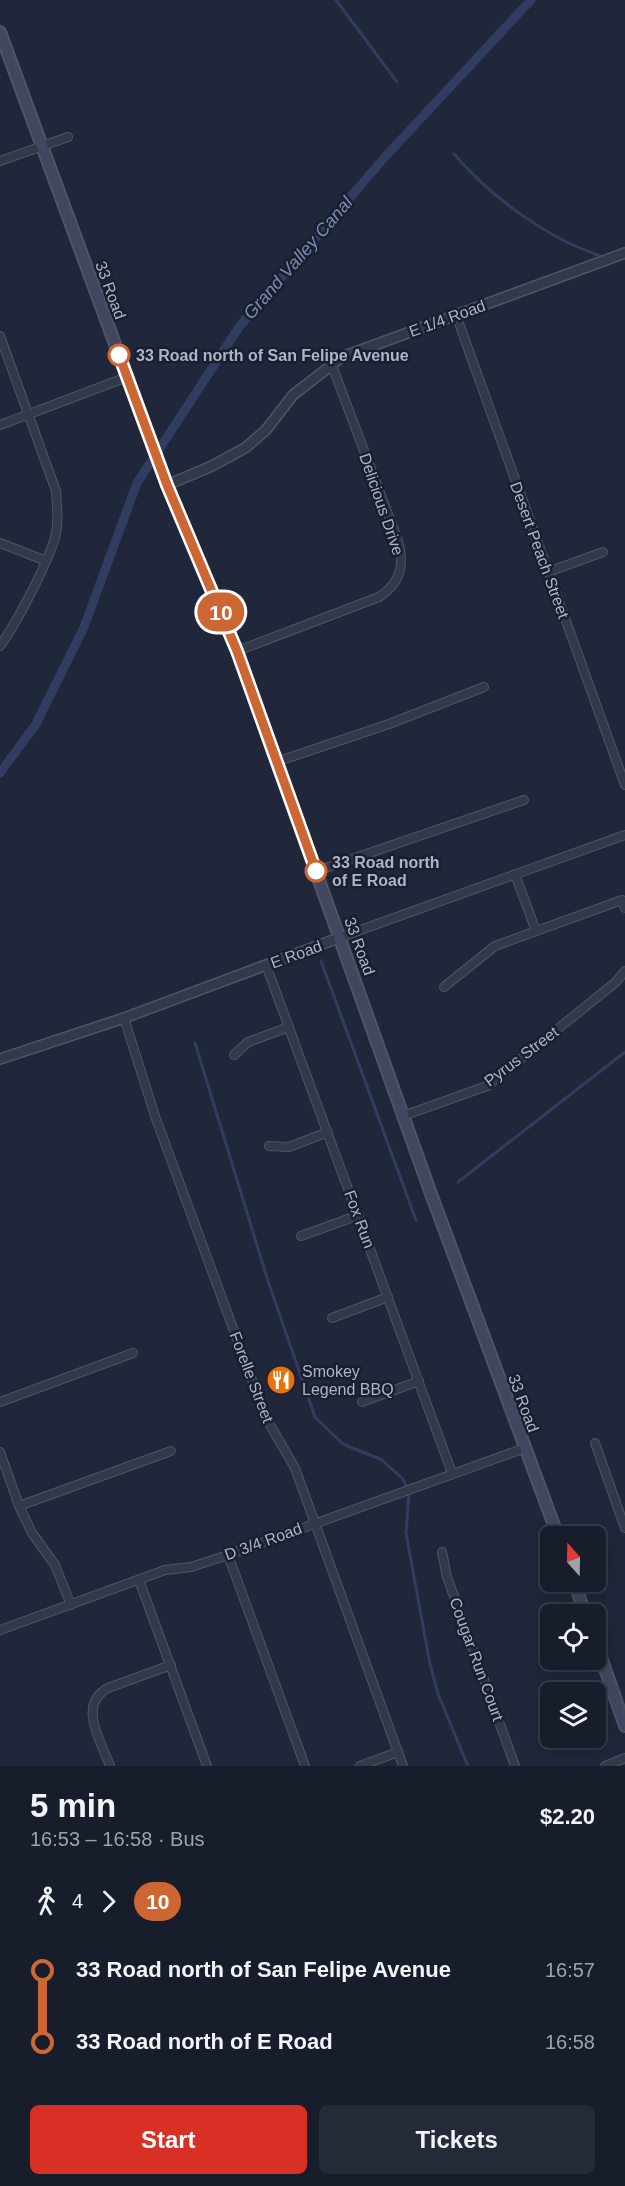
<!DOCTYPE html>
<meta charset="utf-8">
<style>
body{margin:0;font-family:Helvetica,sans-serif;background:#252a38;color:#f1f3f6;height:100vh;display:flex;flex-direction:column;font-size:22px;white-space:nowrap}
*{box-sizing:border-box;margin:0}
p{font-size:20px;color:#9fa2a9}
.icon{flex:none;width:33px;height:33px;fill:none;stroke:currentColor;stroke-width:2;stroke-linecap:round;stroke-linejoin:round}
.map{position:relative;height:1766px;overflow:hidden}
.sheet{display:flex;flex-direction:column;background:#181d2c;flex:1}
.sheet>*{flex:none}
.badge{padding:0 12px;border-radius:20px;font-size:21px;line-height:39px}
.needle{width:39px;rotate:340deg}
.controls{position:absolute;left:540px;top:1526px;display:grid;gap:12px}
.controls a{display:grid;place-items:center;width:66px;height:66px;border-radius:9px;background:#181d2c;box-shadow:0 3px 15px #0003,0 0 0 2px #363b48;font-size:30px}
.map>.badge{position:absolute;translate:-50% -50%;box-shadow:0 0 0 3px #fff}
.legs{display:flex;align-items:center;gap:9px;height:66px;padding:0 30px;font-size:20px}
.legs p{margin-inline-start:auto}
.summary{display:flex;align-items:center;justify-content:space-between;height:102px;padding:0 30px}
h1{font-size:33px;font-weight:700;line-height:45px}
.cta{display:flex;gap:12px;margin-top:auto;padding:12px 30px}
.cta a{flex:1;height:69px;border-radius:9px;background:#d93025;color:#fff;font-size:24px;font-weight:700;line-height:69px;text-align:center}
.cta a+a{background:#252a38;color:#f1f3f6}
ul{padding:0 30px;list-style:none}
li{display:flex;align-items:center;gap:21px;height:72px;font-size:22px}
li i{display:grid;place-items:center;width:9px;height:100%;margin:0 8px;background:currentColor}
li i::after{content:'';width:15px;height:15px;margin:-8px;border:4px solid;border-radius:50%;background:#181d2c}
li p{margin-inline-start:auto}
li:first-child i{background:linear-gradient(#0000 50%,currentColor 0)}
li:last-child i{background:linear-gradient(currentColor 50%,#0000 0)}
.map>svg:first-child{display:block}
</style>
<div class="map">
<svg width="625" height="1766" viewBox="0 0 625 1766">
<rect width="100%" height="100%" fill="#20273a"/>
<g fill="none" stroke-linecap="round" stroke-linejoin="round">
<g stroke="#313d60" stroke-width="3">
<path d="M336 0 397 82"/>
<path d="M454 154C492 198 549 240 604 257"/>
<path d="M321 961 416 1220"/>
<path d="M195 1043 268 1281 315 1417 343 1444 382 1460 403 1479 409 1493 406 1533 430 1664 438 1694 468 1766"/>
<path d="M458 1182 625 1052"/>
</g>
<path stroke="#313d60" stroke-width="9" d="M0 773 36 724 84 627 137 483 239 327 384 158 531 0"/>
<g stroke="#4e5465" stroke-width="10">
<g id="minor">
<path d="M0 161 68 137"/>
<path d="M456 315 625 785"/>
<path d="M0 336 56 491C57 506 59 518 56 533 51 558 16 624 0 646"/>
<path d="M0 425 127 377"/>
<path d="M0 543 46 561"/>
<path d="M548 572 603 552"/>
<path d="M237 651 379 597C402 582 405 563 397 538L331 363"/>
<path d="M276 762 389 724 484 687"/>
<path d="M317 871 524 800"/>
<path d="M515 874 536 931"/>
<path d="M341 937 625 835"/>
<path d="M266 965 452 1473"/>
<path d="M444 987 495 946 622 900 625 908"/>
<path d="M124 1018 155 1116 266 1418 295 1468 403 1766"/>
<path d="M234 1055 248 1042 289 1027"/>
<path d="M403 1116 487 1086 616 982 625 971"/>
<path d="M269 1146 289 1147 328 1132"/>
<path d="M301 1236 359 1215"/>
<path d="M332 1318 388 1297"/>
<path d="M0 1402 133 1353"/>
<path d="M362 1402 419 1381"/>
<path d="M595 1443 625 1528"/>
<path d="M0 1452 19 1506 32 1533 55 1565 71 1605"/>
<path d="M19 1506 171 1451"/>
<path d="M442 1552 447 1577 515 1766"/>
<path d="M228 1555 305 1766"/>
<path d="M139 1580 207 1766"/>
<path d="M0 1630 165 1570 191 1567 228 1555 525 1448"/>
<path d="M110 1766C101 1741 77 1705 108 1688L171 1665"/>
<path d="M360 1766 398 1752"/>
<path d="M605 1766 625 1758"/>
</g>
</g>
<g stroke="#4e5465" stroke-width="12">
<g id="tertiary">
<path d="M167 485 212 466 245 448 266 430 293 395 342 357 625 253"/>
<path d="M0 1059 124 1018 341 937"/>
</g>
</g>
<g stroke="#4e5465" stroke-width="14">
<g id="secondary">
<path d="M0 32 167 485 237 651 430 1191 558 1536"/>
<path d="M574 1581 585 1614"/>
<path d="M596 1643 625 1726"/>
</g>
</g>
<use href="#minor" stroke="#34394a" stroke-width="8"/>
<use href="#tertiary" stroke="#34394a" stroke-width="9"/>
<use href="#secondary" stroke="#41475e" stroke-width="10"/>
</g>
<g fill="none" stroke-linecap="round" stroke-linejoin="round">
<g stroke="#fff" stroke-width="14">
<path id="line-1" d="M119 355 167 485 237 651 316 871"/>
</g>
<use href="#line-1" stroke="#c63" stroke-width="9"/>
</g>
<defs>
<g id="restaurant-disc" transform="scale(1.5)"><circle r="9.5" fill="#e8710a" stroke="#191f2f"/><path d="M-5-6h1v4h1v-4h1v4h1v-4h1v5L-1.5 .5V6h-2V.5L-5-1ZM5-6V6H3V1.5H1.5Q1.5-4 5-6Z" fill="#fff"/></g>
</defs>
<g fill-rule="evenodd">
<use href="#restaurant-disc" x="281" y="1380"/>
</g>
<g fill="#fff" stroke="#c63" stroke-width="3">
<circle cx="119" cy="355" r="10"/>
<circle cx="316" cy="871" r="10"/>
</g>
<g text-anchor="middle" stroke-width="5" stroke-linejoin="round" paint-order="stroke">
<g font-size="16" fill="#aeb4c7" stroke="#191f2f">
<text transform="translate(111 290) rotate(70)" y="6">33 Road</text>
<text transform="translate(447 318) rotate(-20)" y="6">E 1/4 Road</text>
<text transform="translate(382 504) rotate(71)" y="6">Delicious Drive</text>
<text transform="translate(540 550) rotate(70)" y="6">Desert Peach Street</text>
<text transform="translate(360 946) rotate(70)" y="6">33 Road</text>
<text transform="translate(296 954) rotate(-20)" y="6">E Road</text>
<text transform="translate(521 1056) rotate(-37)" y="6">Pyrus Street</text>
<text transform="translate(360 1219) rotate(70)" y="6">Fox Run</text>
<text transform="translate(252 1377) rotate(69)" y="6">Forelle Street</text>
<text transform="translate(524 1403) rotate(70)" y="6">33 Road</text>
<text transform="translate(263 1541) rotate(-20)" y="6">D 3/4 Road</text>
<text transform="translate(477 1659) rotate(70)" y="6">Cougar Run Court</text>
</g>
<g font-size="16" font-weight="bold" fill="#aeb4c7" stroke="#191f2f" text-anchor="start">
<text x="136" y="361">33 Road north of San Felipe Avenue</text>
<text x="332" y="868">33 Road north<tspan x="332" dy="18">of E Road</tspan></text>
</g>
<g font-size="16" fill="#aeb4c7" stroke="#191f2f" text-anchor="start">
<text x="302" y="1377">Smokey<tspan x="302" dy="18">Legend BBQ</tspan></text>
</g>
<g font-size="18" font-style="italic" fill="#7c8bb5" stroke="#191f2f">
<text transform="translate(298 258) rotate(-49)" y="6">Grand Valley Canal</text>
</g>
</g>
</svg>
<div class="controls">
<a><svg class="needle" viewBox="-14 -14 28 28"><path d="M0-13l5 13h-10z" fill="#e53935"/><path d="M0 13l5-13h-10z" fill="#9fa2a9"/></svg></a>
<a><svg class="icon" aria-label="locate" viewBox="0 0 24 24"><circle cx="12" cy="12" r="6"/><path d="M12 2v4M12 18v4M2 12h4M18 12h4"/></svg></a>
<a><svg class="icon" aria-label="layers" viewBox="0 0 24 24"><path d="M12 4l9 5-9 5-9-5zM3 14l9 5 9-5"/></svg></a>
</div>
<b class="badge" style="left:221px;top:612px;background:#c63;color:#fff">10</b>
</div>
<section class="sheet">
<div class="summary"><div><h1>5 min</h1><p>16:53 – 16:58 · Bus</p></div><b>$2.20</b></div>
<div class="legs"><svg class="icon" aria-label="walk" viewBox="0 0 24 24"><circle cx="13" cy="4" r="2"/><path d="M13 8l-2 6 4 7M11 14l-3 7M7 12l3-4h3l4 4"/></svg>4<svg class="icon" aria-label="forward" viewBox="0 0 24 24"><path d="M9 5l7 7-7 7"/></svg><b class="badge" style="background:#c63;color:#fff">10</b></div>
<ul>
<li><i style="color:#c63"></i><b>33 Road north of San Felipe Avenue</b><p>16:57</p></li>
<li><i style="color:#c63"></i><b>33 Road north of E Road</b><p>16:58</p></li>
</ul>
<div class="cta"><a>Start</a><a>Tickets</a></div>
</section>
